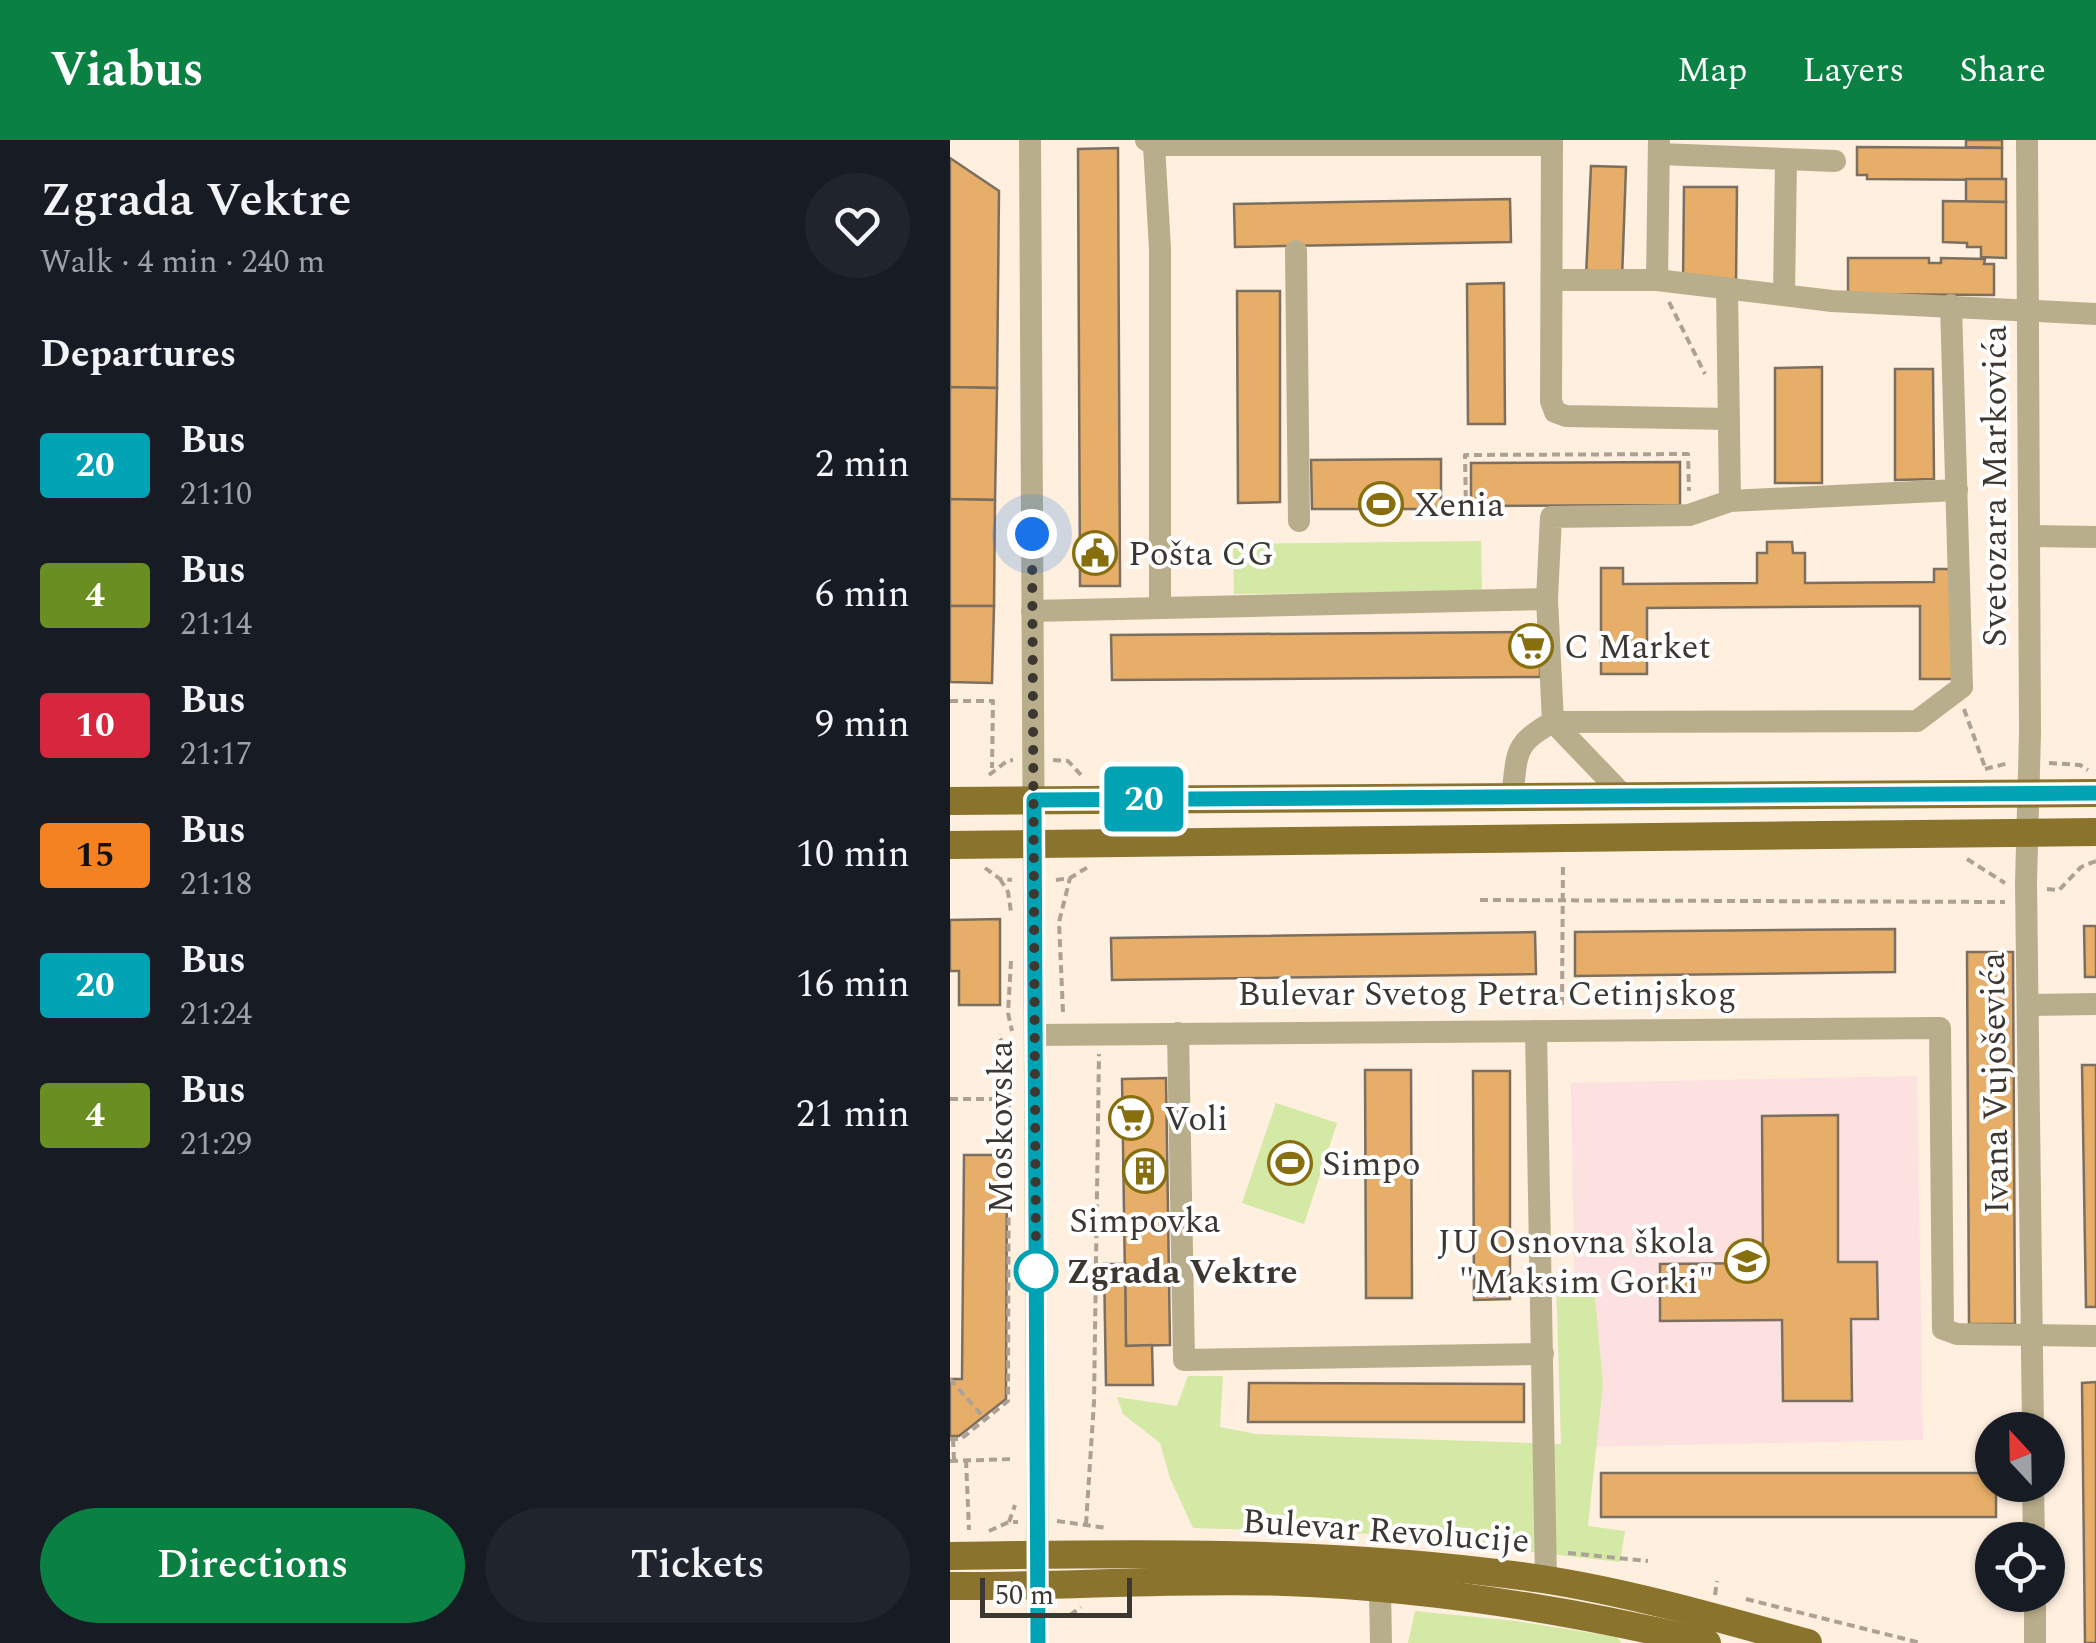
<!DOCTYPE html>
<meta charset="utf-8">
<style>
body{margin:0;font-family:Spectral,serif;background:#20242c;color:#f1f3f6;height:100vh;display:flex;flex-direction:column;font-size:38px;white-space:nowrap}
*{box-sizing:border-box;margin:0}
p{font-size:32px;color:#9ea1a6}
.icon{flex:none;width:55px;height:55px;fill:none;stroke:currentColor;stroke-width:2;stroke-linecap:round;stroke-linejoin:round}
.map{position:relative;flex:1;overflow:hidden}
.details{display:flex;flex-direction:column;background:#171b24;width:950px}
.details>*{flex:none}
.badge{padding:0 20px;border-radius:8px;font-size:35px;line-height:65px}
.needle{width:65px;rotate:338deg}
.buttons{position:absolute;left:1025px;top:1272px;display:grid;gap:20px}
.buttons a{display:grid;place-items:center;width:90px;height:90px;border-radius:50%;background:#171b24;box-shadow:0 2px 8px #0004;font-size:50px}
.scale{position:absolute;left:30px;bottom:25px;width:152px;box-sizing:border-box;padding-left:10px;border:5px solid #3d3731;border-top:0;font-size:28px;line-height:35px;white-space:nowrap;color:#3d3731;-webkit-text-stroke:8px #fff;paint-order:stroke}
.you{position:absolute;width:50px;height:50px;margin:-25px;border:8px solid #fff;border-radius:50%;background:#1a73e8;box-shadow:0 0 0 15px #1a73e833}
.map>.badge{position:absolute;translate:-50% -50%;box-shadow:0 0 0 5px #fff}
h2{padding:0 40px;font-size:38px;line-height:90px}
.round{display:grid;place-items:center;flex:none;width:105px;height:105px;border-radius:52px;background:#20242c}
.headline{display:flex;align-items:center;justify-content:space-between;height:170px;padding:0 40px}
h1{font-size:48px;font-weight:600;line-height:75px}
.action{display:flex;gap:20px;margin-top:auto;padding:20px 40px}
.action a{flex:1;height:115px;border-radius:60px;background:#0b8043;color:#fff;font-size:40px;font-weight:600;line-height:115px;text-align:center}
.action a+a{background:#20242c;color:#f1f3f6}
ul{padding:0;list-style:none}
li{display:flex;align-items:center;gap:30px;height:130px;padding:0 40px}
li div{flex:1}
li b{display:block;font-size:38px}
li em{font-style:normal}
li .badge{min-width:110px;font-weight:700;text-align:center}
header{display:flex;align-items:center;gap:60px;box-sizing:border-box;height:140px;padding:0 50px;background:#0b8043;color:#fff}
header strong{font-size:48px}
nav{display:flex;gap:55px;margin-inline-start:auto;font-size:35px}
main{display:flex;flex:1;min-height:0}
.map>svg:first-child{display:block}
</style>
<header>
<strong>Viabus</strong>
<nav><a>Map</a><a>Layers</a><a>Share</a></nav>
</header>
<main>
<section class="details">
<div class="headline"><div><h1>Zgrada Vektre</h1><p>Walk · 4 min · 240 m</p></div><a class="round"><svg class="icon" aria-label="heart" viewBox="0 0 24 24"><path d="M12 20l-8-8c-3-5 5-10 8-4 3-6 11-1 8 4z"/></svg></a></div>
<h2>Departures</h2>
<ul>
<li><span class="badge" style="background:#00a3b4;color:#fff">20</span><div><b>Bus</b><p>21:10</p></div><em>2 min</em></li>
<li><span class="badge" style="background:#6b8e23;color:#fff">4</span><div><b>Bus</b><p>21:14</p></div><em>6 min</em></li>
<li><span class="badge" style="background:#d7263d;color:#fff">10</span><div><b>Bus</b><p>21:17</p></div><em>9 min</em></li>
<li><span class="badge" style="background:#f58220;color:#111">15</span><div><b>Bus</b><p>21:18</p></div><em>10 min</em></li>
<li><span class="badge" style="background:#00a3b4;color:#fff">20</span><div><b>Bus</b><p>21:24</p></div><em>16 min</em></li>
<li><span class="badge" style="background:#6b8e23;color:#fff">4</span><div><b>Bus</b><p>21:29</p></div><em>21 min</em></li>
</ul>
<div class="action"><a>Directions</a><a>Tickets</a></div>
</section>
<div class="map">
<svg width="1146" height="1503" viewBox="0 0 1146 1503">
<rect width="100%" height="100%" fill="#feefdf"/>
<path fill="#fce1e0" d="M967 936 973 1300 627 1307 621 943Z"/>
<g fill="#d4e9a5">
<path d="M531 401 532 452 284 454 283 404Z"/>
<path d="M326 963 387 983 354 1084 292 1063Z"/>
<path d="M643 1137 653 1244 638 1386 675 1391 670 1422 426 1394 243 1388 220 1338 210 1303 173 1274 167 1257 227 1266 238 1236H273L270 1287 306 1294 611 1304 606 1139Z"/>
<path d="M465 1471 566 1481 667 1497 672 1503H458Z"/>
</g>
<g fill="#e6ae68" stroke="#7c6f60" stroke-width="2.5">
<path d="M1016 0H1052V8L1016 7Z"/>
<path d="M907 7 1052 8V40L917 39V35H907Z"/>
<path d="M168 8 170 446H130L128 9Z"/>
<path d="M0 18 49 51 47 248 0 247Z"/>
<path d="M641 26 676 27 672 139 636 137Z"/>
<rect x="1016" y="39" width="40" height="23"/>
<path d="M734 47H787L786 142H733Z"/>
<path d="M560 59 561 102 285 107 284 64Z"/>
<path d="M993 61 1056 62V118L1031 117V107H1017V103L993 102Z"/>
<path d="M898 118H979V123H991V118L1035 119 1034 124H1044V155L898 154Z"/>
<path d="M554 143 555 284H518L517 144Z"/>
<path d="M287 151H330V362L288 363Z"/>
<path d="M872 227V343H825V228Z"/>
<path d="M945 229H983L984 339 945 340Z"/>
<path d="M0 247 47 248 45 360 0 359Z"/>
<path d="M491 319V369H362L361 320Z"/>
<path d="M730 322V365L521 366V323Z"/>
<path d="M0 359 45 360 44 466H0Z"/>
<path d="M817 402H842L843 413H855V443L984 442V429H1004V539H970V466L697 468V534H651V428H673V444L807 443V413H817Z"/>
<path d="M0 466H44L42 543 0 542Z"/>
<path d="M590 492V537L162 540 161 495Z"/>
<path d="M50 779V865H9V831H0V780Z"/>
<path d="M1134 786H1146V837H1135Z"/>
<path d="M945 789V832L625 836V792Z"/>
<path d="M585 792 586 834 162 840 161 798Z"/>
<path d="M1017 812H1063L1065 1184H1019Z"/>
<path d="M1132 925H1146V1167H1136Z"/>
<path d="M415 930H461L462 1158H416Z"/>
<path d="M523 931H560V1159L524 1160Z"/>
<path d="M216 938 220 1205 176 1206 172 939Z"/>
<path d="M888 975V1122H927L928 1179H901L902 1261H833L832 1180 710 1181V1124L813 1123 812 976Z"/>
<path d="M14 1015H57L56 1259 9 1296H0V1239H12Z"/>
<path d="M154 1124H175L176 1206 202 1205 203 1245H156Z"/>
<path d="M1146 1242V1503H1135L1132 1243Z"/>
<path d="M299 1243 574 1244V1282H298Z"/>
<path d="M651 1333H1042V1345H1046V1377H651Z"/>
</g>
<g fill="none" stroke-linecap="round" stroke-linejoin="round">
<g stroke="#aca195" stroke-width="4" stroke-dasharray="8 5" stroke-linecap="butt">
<path d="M719 162 755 234"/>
<path d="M516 371 515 315 738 314 739 351"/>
<path d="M0 561H43L42 628"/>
<path d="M1014 569 1036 630"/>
<path d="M103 620 118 621 132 636"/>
<path d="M1099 623 1130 625 1138 630"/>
<path d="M1035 629 1059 623"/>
<path d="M39 635 57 621 63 620"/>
<path d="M1017 719 1055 743"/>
<path d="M35 728 50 739 62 740"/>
<path d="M50 739 58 752 61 772"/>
<path d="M106 740 120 738 138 727"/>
<path d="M1097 749 1109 750 1131 727 1146 721"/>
<path d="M530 760 1055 762"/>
<path d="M61 821 58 873 62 891"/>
<path d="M612 865 613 722"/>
<path d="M113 872 109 782 120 738"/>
<path d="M0 959H59"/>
<path d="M0 1239 36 1280"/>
<path d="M0 1299H11L58 1261 59 910 49 898 50 894"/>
<path d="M3 1299 4 1320"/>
<path d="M16 1320 19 1390"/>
<path d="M0 1321 64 1319"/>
<path d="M107 1381 157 1388"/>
<path d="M59 1382 65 1365"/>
<path d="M136 1384 144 1262 149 914"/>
<path d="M39 1391 59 1382H68"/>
<path d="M618 1413 698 1421"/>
<path d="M765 1455 767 1441"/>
<path d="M796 1459 971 1503"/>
<path d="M107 1475H120L131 1467"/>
</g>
<g stroke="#b9ae8b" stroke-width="22">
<path d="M80 0 88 1503"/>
<path d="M196 0 204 5 210 109V467"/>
<path d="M602 0 601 261 605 272 616 276 779 279"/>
<path d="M1077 0 1080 593 1076 743 1083 1290"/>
<path d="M204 5H602"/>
<path d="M710 14 885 21"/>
<path d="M346 111 349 381"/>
<path d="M603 140H707L882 161 1146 174"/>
<path d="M707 140 709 0"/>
<path d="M777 148 780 361"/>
<path d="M834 155 836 20"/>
<path d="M1080 396 1146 397"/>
<path d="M82 471 597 459"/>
<path d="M603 582 597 459 601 377 739 375 780 361 1007 350"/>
<path d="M603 582 676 658"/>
<path d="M562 656C568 614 562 604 603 582L967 581 1012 547 1001 165"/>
<path d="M1079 865 1146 864"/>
<path d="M586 891 596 1440"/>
<path d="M228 893 234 1220 593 1214"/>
<path d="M85 895 990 888 993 1189 1007 1194 1146 1196"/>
<path d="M1083 1345 1084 1400"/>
<path d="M430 1450 431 1503"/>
<path d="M1085 1455V1503"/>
</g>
<g stroke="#8a732d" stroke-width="28">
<path d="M0 661 1146 653"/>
<path d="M0 705 1146 692"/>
<path d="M0 1416C197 1413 396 1410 592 1439 682 1453 771 1479 858 1503"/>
<path d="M0 1446C112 1447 223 1438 335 1442 476 1447 620 1470 757 1503"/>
</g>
</g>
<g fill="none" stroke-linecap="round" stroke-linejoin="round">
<g stroke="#fff" stroke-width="22">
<path id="line" d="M88 1503 84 660 1146 653"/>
</g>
<use href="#line" stroke="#00a3b4" stroke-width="15"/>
<path stroke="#3d3731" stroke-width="10" stroke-dasharray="0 18" d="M82 394 86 1131"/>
</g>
<defs>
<g id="stadium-ring" transform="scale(2.25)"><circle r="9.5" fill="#fff" stroke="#876f0f" stroke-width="1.5"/><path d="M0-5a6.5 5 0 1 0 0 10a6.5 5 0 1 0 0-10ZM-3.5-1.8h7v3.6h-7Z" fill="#876f0f"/></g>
<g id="civic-ring" transform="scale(2.25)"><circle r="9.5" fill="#fff" stroke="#876f0f" stroke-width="1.5"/><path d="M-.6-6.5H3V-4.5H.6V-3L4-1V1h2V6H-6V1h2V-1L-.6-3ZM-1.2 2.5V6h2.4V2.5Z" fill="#876f0f"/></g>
<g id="supermarket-ring" transform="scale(2.25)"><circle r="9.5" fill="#fff" stroke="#876f0f" stroke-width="1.5"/><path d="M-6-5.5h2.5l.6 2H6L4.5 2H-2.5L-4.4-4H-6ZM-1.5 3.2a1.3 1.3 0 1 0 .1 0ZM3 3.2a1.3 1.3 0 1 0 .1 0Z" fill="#876f0f"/></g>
<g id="building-ring" transform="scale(2.25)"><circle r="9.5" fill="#fff" stroke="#876f0f" stroke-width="1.5"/><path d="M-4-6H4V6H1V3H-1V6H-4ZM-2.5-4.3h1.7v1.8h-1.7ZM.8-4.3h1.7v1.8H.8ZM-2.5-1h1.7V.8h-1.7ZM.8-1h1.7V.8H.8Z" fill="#876f0f"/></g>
<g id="school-ring" transform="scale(2.25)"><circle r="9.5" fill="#fff" stroke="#876f0f" stroke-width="1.5"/><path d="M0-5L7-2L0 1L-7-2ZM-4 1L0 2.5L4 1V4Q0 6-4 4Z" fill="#876f0f"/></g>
</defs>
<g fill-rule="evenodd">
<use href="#stadium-ring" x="431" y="364"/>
<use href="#civic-ring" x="145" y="413"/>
<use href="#supermarket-ring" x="581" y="506"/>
<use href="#supermarket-ring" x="181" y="978"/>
<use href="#stadium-ring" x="340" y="1023"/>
<use href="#building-ring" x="195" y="1031"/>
<use href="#school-ring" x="797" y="1121"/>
</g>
<circle fill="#fff" stroke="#00a3b4" stroke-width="5" cx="86" cy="1131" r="20"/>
<g text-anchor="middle" stroke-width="8" stroke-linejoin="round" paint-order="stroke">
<g font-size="35" fill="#3d3731" stroke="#fff">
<text transform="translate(1044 346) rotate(-90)" y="12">Svetozara Markovića</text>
<text x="537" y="865">Bulevar Svetog Petra Cetinjskog</text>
<text transform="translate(1044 943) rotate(-91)" y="12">Ivana Vujoševića</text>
<text transform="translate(50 987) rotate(-90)" y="12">Moskovska</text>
<text transform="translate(436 1390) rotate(4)" y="12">Bulevar Revolucije</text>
</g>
<g font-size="35" fill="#3d3731" stroke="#fff" text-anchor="start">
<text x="464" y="376">Xenia</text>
<text x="178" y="425">Pošta CG</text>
<text x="614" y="518">C Market</text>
<text x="214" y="990">Voli</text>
<text x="372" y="1035">Simpo</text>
<text x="195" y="1092" text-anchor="middle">Simpovka</text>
<text x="764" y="1113" text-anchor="end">JU Osnovna škola<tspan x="764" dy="40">"Maksim Gorki"</tspan></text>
</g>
<g font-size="35" font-weight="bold" fill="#3d3731" stroke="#fff" text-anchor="start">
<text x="116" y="1143">Zgrada Vektre</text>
</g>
</g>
</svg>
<div class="buttons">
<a><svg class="needle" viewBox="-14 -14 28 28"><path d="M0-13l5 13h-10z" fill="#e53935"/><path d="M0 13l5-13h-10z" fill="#9ea1a6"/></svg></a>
<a><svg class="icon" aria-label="locate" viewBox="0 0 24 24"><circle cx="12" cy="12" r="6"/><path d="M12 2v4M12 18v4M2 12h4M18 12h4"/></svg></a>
</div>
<div class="scale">50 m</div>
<div class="you" style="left:82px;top:394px"></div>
<b class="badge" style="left:194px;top:659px;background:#00a3b4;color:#fff">20</b>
</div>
</main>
